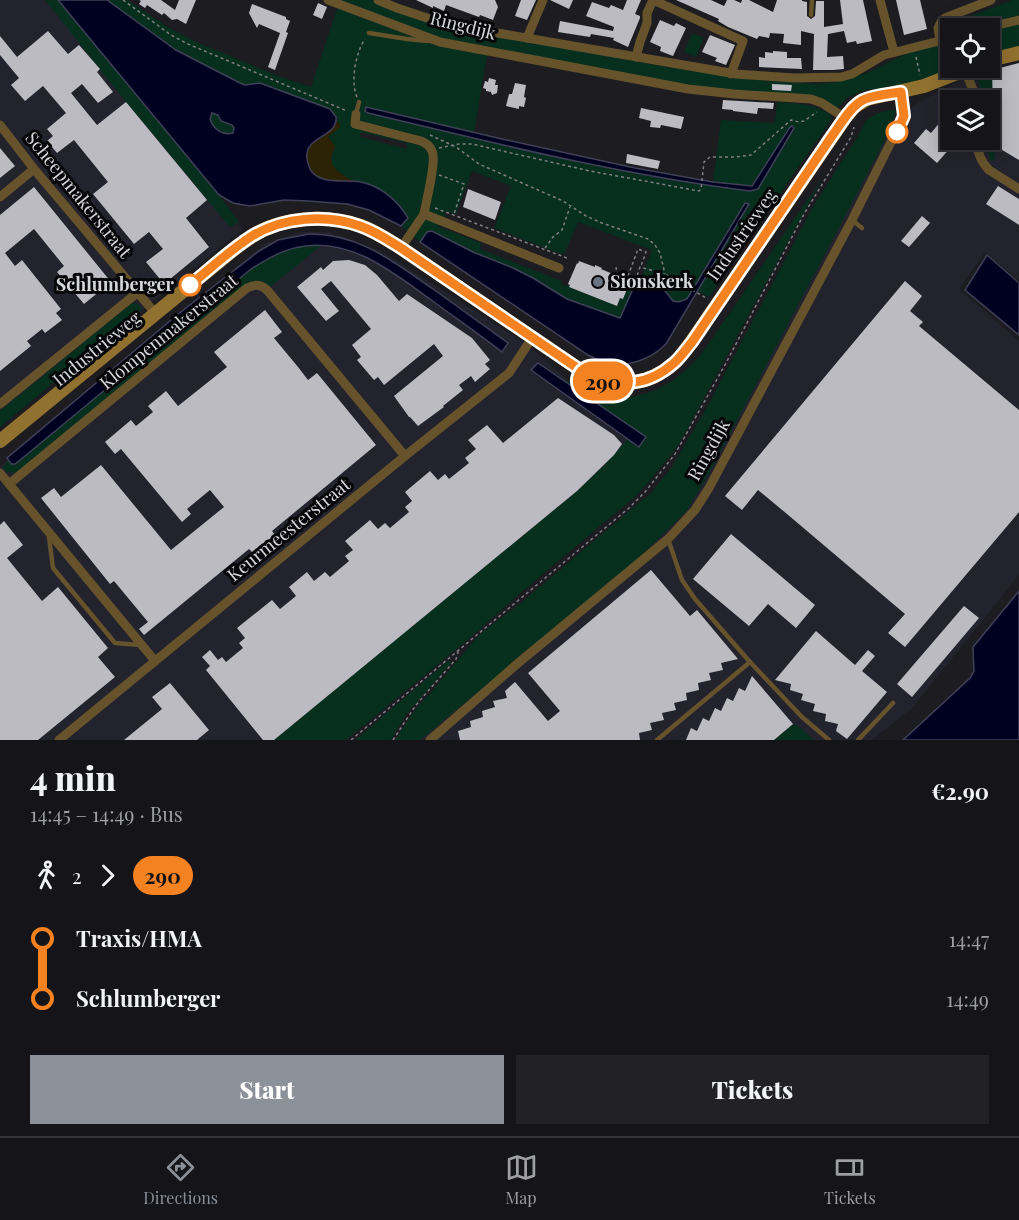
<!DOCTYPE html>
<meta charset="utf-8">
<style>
body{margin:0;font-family:"Playfair Display",serif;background:#222226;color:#f1f3f6;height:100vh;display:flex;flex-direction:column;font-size:22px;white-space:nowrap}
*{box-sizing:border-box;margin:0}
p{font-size:20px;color:#9d9fa2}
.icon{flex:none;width:33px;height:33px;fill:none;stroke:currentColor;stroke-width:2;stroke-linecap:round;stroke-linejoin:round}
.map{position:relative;height:740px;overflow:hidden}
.panel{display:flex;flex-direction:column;background:#151519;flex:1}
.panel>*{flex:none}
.badge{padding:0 12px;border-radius:20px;font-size:21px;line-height:39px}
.buttons{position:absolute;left:940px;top:18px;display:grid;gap:12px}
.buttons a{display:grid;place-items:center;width:60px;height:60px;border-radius:0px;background:#151519;box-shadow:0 3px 15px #0003,0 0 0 2px #343438;font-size:30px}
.map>.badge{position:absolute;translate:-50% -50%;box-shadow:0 0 0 3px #fff}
.legs{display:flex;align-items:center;gap:9px;height:66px;padding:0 30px;font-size:20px}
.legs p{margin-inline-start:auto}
.head{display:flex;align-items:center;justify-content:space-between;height:102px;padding:0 30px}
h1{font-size:33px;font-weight:800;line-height:45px}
.action{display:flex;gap:12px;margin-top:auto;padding:12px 30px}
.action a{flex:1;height:69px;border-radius:0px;background:#8c9099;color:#fff;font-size:24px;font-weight:800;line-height:69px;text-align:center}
.action a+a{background:#222226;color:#f1f3f6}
ul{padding:0 30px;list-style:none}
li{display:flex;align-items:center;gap:21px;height:60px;font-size:22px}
li i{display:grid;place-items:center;width:9px;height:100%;margin:0 8px;background:currentColor}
li i::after{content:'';width:15px;height:15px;margin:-8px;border:4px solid;border-radius:50%;background:#151519}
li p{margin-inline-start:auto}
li:first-child i{background:linear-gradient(#0000 50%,currentColor 0)}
li:last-child i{background:linear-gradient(currentColor 50%,#0000 0)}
.menu{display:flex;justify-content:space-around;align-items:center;height:84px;border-top:2px solid #343438;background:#151519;font-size:16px;color:#9d9fa2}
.menu a{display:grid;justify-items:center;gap:3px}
.menu .on{color:#8c9099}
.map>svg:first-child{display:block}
</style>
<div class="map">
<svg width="1019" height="740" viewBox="0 0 1019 740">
<rect width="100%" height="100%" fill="#1c1c21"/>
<g fill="#23232d" fill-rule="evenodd">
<path d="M0 0H57L243 229 0 425Z"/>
<path d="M1019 63V280L985 252 959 289 1019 341V575L912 708 872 740H393L675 502 879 132 921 101 961 80ZM951 100H990V140H951Z"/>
<path d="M300 232H329L383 252 528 345 655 457 314 740H0V467L264 244Z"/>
</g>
<g fill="#062f1e" fill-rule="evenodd">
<path d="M45 0H58L219 195 239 222 230 227 126 102Z"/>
<path d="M107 0H127L166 26 194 41 278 76 311 87 338 6 487 55 474 133 366 107 669 180 750 191 758 188 793 131 794 127H790L753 186 713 182 721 120 775 123 777 102C797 104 814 103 831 115V120L709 297 698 291 748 204 745 203 687 299 679 302 633 290 620 318 567 299 533 278 513 268 473 252 427 232 420 242 401 226 408 218C400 206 390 195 378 188 370 184 363 183 355 181 350 180 346 177 342 174 329 165 329 161 335 146L328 137 341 126 336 122 330 109 260 83 245 85 240 83 176 50ZM361 132 407 143V149L360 137ZM472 171 511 186 494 228 564 255 578 222 652 250 641 279 627 289 623 299 620 298 617 306 561 284 562 281 480 249 481 243 439 227 446 211 456 214Z"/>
<path d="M338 0H371L410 16 563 48 667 67 757 80 816 84 836 82 867 73 912 51 951 38V68H956L895 88 866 90 856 94 848 97 836 109 825 101 708 88 616 73 449 42Z"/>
<path d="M1012 0H1019V15L968 28H951V33L946 32 944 28V26L947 23 960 18 961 20Z"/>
<path d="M1019 23V48L990 55V30Z"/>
<path d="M692 33 704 38 696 57 684 52Z"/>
<path d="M992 70 995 160H990L986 144 990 140V100H984C983 93 974 77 982 72 985 70 988 70 992 70Z"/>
<path d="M890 110H896L891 126 882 146 707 477 685 513 628 568 420 740H395L412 714 481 633 522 602 622 517 651 493 671 468 706 409 814 205 858 136 866 120 878 113Z"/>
<path d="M212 113H216L227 124 232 125 234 128 232 133H223L212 124 210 117Z"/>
<path d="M823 177 683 437 673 453 638 494 518 595 470 638 346 740H273L575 493 605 465 621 446 629 439 639 446 645 437 563 380C574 382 582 389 593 393 634 409 677 384 702 353Z"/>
<path d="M306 245H322L270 287 263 281 252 282 19 473 7 472 2 467 9 461 11 463 25 456 251 269 280 252Z"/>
<path d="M132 303 138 304 142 309 0 427V411Z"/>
<path d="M449 660 451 663 406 715 391 740H355Z"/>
<path d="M792 725H797L814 740H773Z"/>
</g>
<path fill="#2b2303" d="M337 121 341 126 328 137 335 146C325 167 337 170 352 181 336 180 314 183 308 164 306 158 306 151 310 146 318 135 331 134 337 121Z"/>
<g fill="#000020" stroke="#404058" stroke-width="1.5" fill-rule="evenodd">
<path d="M58 0H107L176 50 240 83 245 85 260 83 330 109 336 117C338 138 304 135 307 159 308 163 309 169 312 172 323 185 346 179 361 182 381 186 398 201 408 218L401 226 369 210 347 204 308 201 284 200 250 206 233 203 219 195ZM212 113 218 115 221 121 232 125 234 128 233 133C223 136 213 129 210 119Z"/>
<path d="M366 107 502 139 635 168 713 182 752 186 790 127 792 126 794 128 758 189 750 191C620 175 494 143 368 113L365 111Z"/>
<path d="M745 203 749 204 666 344C651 359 628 368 606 363 600 361 594 358 588 355L420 242 427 232 432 231 473 252 513 268 533 278 567 299 620 318 633 289 643 283H652L661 286 673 301 679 302 687 299Z"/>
<path d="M309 234C358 233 394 262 433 289 458 307 483 325 508 343L502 352C480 335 457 319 434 302 396 275 356 240 306 246 285 248 269 258 251 269L25 456 15 464H11L7 458 177 315 259 251 278 240Z"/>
<path d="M987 255 1019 283V335L965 290Z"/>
<path d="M538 363 646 437 639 447 531 370Z"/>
<path d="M1019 591V740H903L970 678 974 671 973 647Z"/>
</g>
<g fill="#bbbbc1">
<path d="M139 0H161L175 10 179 0H196L186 24 177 19 172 20 164 13 162 15 147 5 145 8 139 4 141 1Z"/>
<path d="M416 0H495L498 7 493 20 480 15 479 17 446 5 444 11 433 6V8Z"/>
<path d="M521 0H536L527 20 515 16Z"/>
<path d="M550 0H573L569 9Z"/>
<path d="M627 0H641L635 14 640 16V18L628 47 613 40 614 38 591 34 590 37 558 32 560 21 613 31 614 27 586 16 592 2 609 8 611 5 623 10Z"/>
<path d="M676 0H711L724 6 727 0H734L741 3 742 0H749L773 12 777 0H802V1L807 2V16L811 19 815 16 816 1H824V27L843 24 840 0H863L872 41 857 44 856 41 847 43 844 31 828 34 827 57 843 56 844 69 833 70H813L814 34 801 31V45L783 43 784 34 770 33 769 38 759 36 757 39 728 27 718 21 719 19Z"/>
<path d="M896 0H920L927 29 904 35Z"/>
<path d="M318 3 327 7 322 19 313 15Z"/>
<path d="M252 4 286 17V19L290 21 286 32 288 33 275 70 268 67 280 33 259 24 257 28 249 13Z"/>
<path d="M660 20 674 26 676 23 686 28 673 56 660 51 661 47 650 42Z"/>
<path d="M48 31 68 54 79 45 100 69 97 72 113 92 98 103 82 84 71 93 97 125 126 102 207 200 186 218 209 247 164 284 146 262 163 249 149 232 134 244 93 194 108 182 74 140 57 153 47 141 53 136 47 129 66 113 43 86 25 101 11 85 19 78 0 55V36L17 57Z"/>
<path d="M710 35 735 45 726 65 715 61 717 58 702 52Z"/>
<path d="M773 51 787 52V58H801L802 69 759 67V57L765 58V52L773 53Z"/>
<path d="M1019 63V160L994 145 992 70Z"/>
<path d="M489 78 496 80 495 85H498L497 93 492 95 491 92 486 91V89L483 88 485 81 488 82Z"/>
<path d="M515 83 526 85 524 97 526 98 524 107 519 106V109L506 106 509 94H512Z"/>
<path d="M772 84 792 85 791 91 772 90Z"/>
<path d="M723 100 774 103 773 109 758 108 757 114 733 111V110L722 109Z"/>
<path d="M641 108 684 117 681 129 661 125 660 128 650 127 651 121 639 118Z"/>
<path d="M941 121 951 129V138L946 143 951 147 937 163 914 143 926 129 931 133Z"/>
<path d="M0 148 15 166 0 178Z"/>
<path d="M627 154 660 161 658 169 626 163Z"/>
<path d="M998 186 1019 199V225L986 204Z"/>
<path d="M34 187 111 282 84 304 57 272 64 266 34 229 5 253 15 266 22 260 61 309 56 313 62 320 45 333 42 329 27 341 31 346 0 371V215Z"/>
<path d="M468 189 501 202 495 220 463 207Z"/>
<path d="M922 216 930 223 909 247 901 241Z"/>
<path d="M349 260 365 265 377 275 399 301 407 294 472 338 490 360 485 364 490 369 475 382 471 376 459 385 463 390 443 406 444 407 418 426 410 417H409L394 396 443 356 434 344 384 385 378 377 374 380 357 360 361 357 352 345 371 329 331 281 321 289 339 311 326 321 297 287 321 267 323 270 333 261Z"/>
<path d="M579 261 595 267V265L602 268 601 269 627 280 624 288 627 289 623 299 620 298 617 306 569 287 570 285 568 284 577 263 578 264Z"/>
<path d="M905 281 922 296 910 311 923 322 919 326 1019 410V512L905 647 888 633 905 614 787 514 758 490 742 510 725 496Z"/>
<path d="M265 310 282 332 274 338 298 367 308 380 317 373 376 445 272 531 275 535 253 553 249 549 144 635 139 629 148 622 114 581 110 584 41 498 54 488 61 497 101 465 171 550 224 507 210 490 187 509 191 514 182 522 121 449 115 454 105 442 131 420 136 426 153 412 148 406 166 391 178 406 227 367 214 352Z"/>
<path d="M558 398 614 435 622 444 614 455 577 491 274 740H263L206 670 210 666 202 657 210 650 218 660 222 657 226 662 243 648 239 643 245 638 237 628 272 600 280 609 296 596 289 587 307 572 314 581 325 572 330 577 349 561 345 556 353 550 345 541 370 520 378 529 385 523 390 528 409 512 405 507 412 501 405 492 430 471 438 480 445 474 449 479 469 463 465 458 476 449 468 440 487 425 503 443Z"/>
<path d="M4 521 23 545 7 558 42 601 58 587 108 648 98 657 115 677 38 740H0V525Z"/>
<path d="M731 534 815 605 796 628 768 604 749 626 693 579Z"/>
<path d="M651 570 690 616 697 610 738 659 721 663 723 670 709 673 711 680 698 683 699 690 686 693 687 700 674 703 676 710 662 713 664 720 650 723 652 730 639 733 640 740H460L458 731 471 727 470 721 483 717 482 711 495 707 493 701 507 698 505 691 515 682 548 721 560 711 528 673Z"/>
<path d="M964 606 979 618 912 697 897 684Z"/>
<path d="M816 631 855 665 868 650 875 656 862 671 887 692 847 739 836 731 838 724 825 721 826 714 813 711 815 704 801 700 803 694 790 690 791 684 775 680Z"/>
<path d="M752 676 793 724 774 740H686L691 728 697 731 703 718 709 721 715 708 721 711 727 698 733 701 739 688 745 691Z"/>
<path d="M170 683 209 730 197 740H124L162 709 152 697Z"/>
</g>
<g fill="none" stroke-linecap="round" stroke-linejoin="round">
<g stroke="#7f7f83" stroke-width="1.5" stroke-dasharray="3 3" stroke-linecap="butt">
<path d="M123 0 171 35 188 44 347 111"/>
<path d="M916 57 920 75"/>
<path d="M357 97C350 82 356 52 365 39"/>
<path d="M430 135 456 147 479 164 563 201 586 216 602 223 648 239 655 245 660 253 665 274"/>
<path d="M439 148 459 144H472L590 171 699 191 701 189 704 162 710 157H735L751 155 791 120 799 122 804 121 817 112"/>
<path d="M439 175 464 184 454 214"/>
<path d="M435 208 567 258"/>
<path d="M545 248 553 237 562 230 570 207"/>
<path d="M616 267 617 273 636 279 640 267 665 274 708 299"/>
<path d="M628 276 638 249 646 252 641 266"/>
<path d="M351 740 629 508 645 492 675 454 726 363 804 214 851 137 854 127"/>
<path d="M393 740 416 705 456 659 459 649"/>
</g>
<g stroke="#66532c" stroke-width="4.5">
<path d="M811 15 812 0"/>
<path d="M369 33 407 39 428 41"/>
<path d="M356 114 359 102"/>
<path d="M852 220 862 228"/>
<path d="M49 537 53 568 115 643 140 645"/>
<path d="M668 539 682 580 695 599 750 662 802 717 829 740"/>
<path d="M657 740 750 662"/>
<path d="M858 740 893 703"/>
</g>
<g stroke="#66532c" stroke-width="9">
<path d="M328 0 440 42 688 89 734 94 811 99 822 103 845 118"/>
<path d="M378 0 397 8 430 19 449 23 498 33 736 74 794 78 841 77 852 74 884 55 951 38"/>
<path d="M880 0 894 52"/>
<path d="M986 28 1019 20"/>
<path d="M527 38 543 0"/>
<path d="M940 40 938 28 941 22 945 18 991 0"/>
<path d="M636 57 640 42 647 23V13L653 0 743 41 731 74"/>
<path d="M965 70 973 90 975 100"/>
<path d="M356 114 355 124 421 141C426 143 430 146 432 151 437 160 426 202 424 214"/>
<path d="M0 125 34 169 155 313"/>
<path d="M977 140C977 151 980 161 989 170L1019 189"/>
<path d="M0 197 34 169"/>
<path d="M401 248 424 214 559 268"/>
<path d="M0 404 137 293"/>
<path d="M0 473 155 661"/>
<path d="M9 484 247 288C255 284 260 284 267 290L405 456"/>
<path d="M59 740 405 456 509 373 532 338"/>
<path d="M430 740 517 664 668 539 695 510 709 488 852 220 904 116 901 92"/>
</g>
<g stroke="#91712f" stroke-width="14">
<path d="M990 60 1019 53"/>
<path d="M0 441 238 246C247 240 255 233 265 229 294 216 331 216 361 226 375 231 388 240 401 248L589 376C621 386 647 387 674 363 681 357 686 349 692 341L845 118 854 107 867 99 924 86 970 68"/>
</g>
</g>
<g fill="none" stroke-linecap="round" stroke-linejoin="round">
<g stroke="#fff" stroke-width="14">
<path id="line-1" d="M190 285C210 269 230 250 252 236 283 217 326 214 360 226 375 231 388 240 401 248L589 376C621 386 647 387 674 363 681 357 686 349 692 342L832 136C841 124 850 107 863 100 874 95 889 94 901 92L904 116 897 132"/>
</g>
<use href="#line-1" stroke="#f58220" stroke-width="9"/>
</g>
<g fill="#fff" stroke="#f58220" stroke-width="3">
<circle cx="897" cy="132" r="10"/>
<circle cx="190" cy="285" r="10"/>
</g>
<circle fill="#6b7280" stroke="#070709" stroke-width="2" cx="598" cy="282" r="6"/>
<g text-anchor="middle" stroke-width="6" stroke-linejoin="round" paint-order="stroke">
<g font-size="18" fill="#d6d7da" stroke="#070709">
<text transform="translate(463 26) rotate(14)" y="6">Ringdijk</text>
<text transform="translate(78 195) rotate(51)" y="6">Scheepmakerstraat</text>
<text transform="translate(742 235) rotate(-55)" y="6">Industrieweg</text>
<text transform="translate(169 332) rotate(-39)" y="6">Klompenmakerstraat</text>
<text transform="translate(97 349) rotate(-39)" y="6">Industrieweg</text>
<text transform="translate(709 450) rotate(-61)" y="6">Ringdijk</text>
<text transform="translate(289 530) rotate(-39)" y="6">Keurmeesterstraat</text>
</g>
<g font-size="18" font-weight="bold" fill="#d6d7da" stroke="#070709" text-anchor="start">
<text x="610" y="288">Sionskerk</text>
</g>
<g font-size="18" font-weight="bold" fill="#d6d7da" stroke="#070709" text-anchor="end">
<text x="174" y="291">Schlumberger</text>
</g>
</g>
</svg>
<div class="buttons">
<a><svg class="icon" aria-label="locate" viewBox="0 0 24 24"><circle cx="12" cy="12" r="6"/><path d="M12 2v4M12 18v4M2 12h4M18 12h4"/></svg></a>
<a><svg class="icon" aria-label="layers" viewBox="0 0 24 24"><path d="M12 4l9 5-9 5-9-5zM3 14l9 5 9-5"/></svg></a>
</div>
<b class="badge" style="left:603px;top:381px;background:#f58220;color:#111">290</b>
</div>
<section class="panel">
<div class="head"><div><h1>4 min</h1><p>14:45 – 14:49 · Bus</p></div><b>€2.90</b></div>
<div class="legs"><svg class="icon" aria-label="walk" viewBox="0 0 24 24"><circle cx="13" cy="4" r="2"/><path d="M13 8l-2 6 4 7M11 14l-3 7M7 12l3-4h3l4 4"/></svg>2<svg class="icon" aria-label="forward" viewBox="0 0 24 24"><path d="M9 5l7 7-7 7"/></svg><b class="badge" style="background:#f58220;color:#111">290</b></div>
<ul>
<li><i style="color:#f58220"></i><b>Traxis/HMA</b><p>14:47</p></li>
<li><i style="color:#f58220"></i><b>Schlumberger</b><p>14:49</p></li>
</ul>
<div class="action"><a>Start</a><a>Tickets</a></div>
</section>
<nav class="menu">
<a class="on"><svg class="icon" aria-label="directions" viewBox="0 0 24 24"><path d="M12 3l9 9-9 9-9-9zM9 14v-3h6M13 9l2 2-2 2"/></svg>Directions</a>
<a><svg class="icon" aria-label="map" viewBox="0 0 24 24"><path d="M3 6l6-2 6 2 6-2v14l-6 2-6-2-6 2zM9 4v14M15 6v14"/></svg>Map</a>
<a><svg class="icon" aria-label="tickets" viewBox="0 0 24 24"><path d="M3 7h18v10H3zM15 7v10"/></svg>Tickets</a>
</nav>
